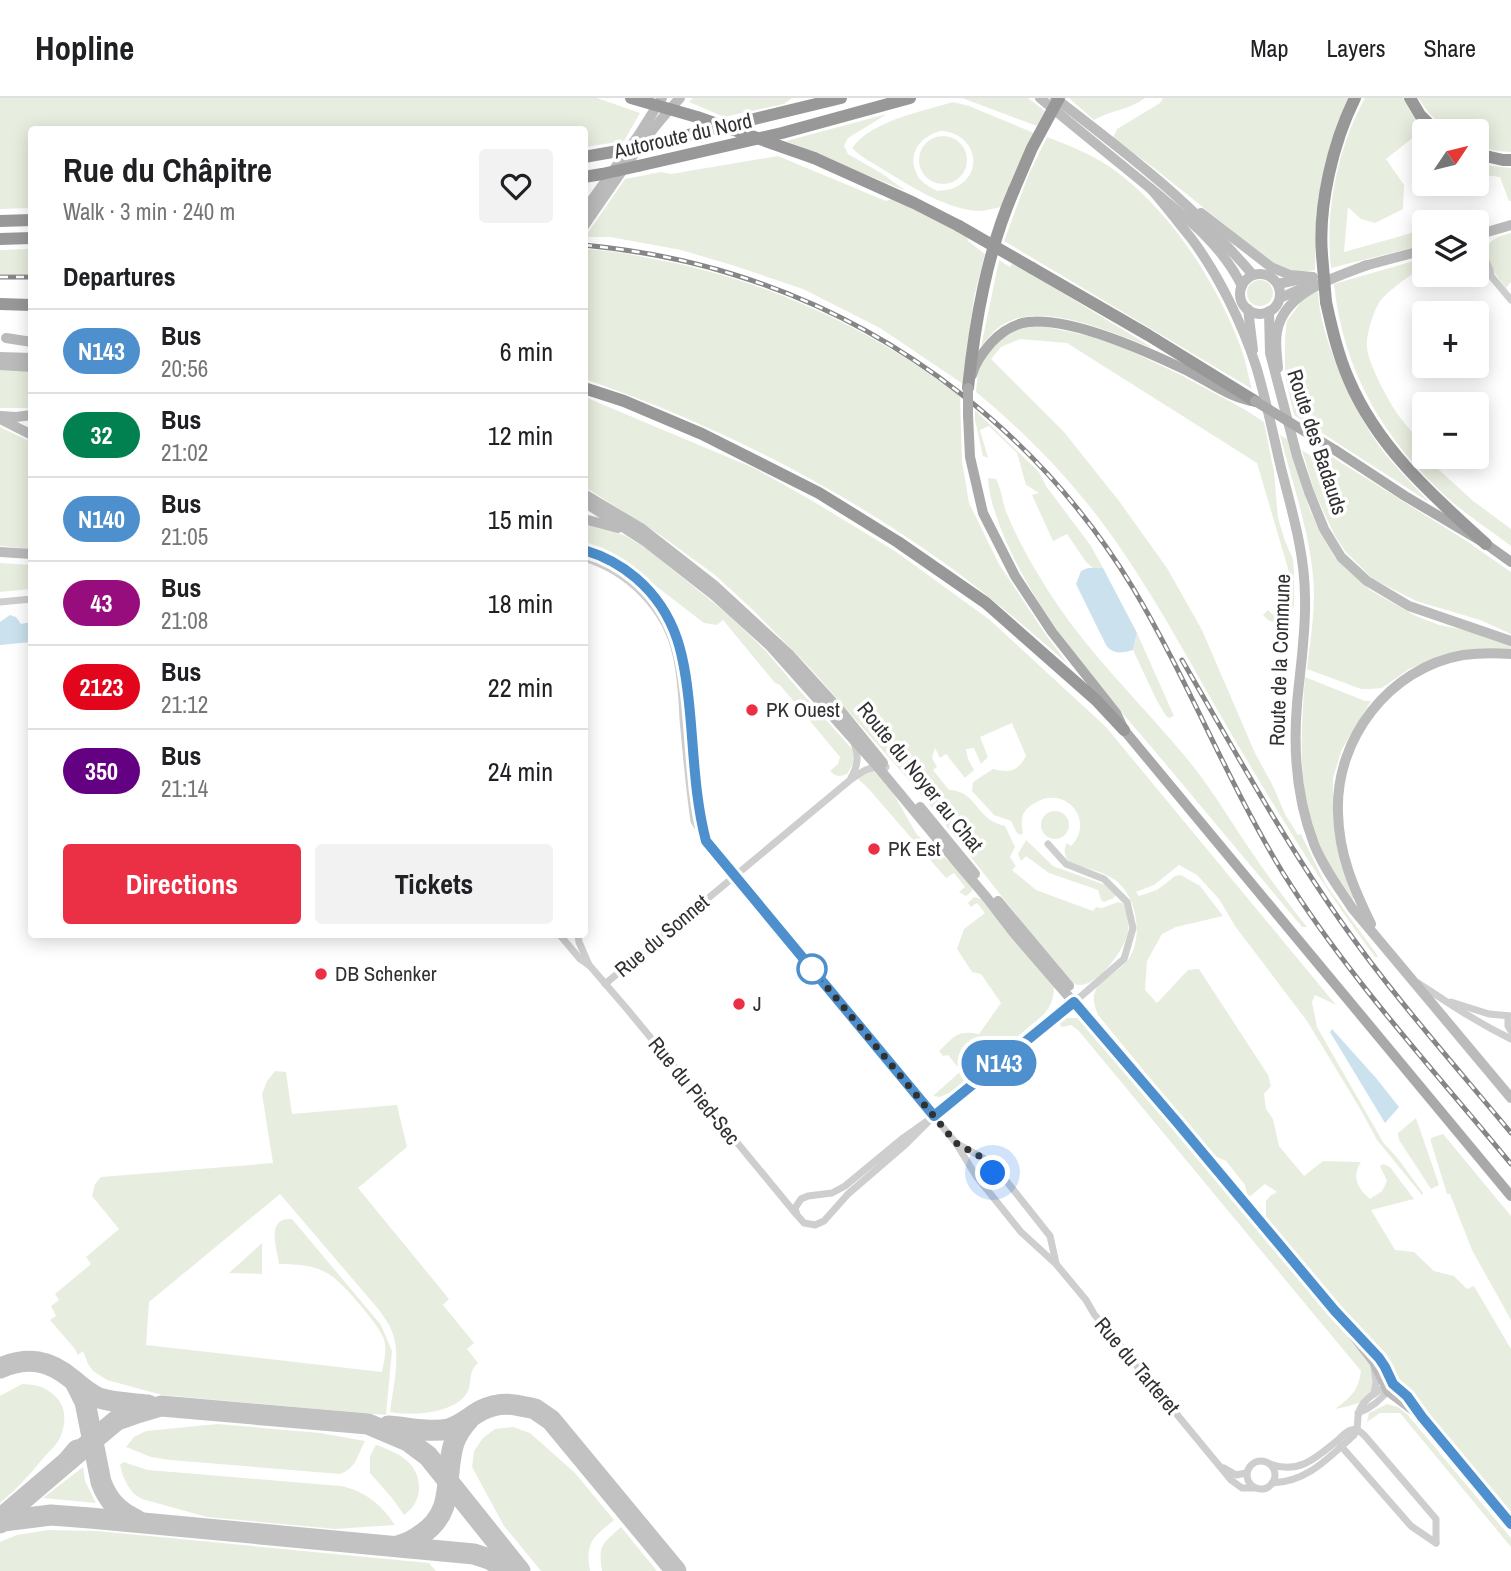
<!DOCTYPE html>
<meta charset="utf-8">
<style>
body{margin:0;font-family:"Archivo Narrow",sans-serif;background:#f2f2f2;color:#202124;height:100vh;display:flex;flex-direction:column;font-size:26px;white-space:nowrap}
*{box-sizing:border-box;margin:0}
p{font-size:23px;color:#757577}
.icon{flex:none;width:38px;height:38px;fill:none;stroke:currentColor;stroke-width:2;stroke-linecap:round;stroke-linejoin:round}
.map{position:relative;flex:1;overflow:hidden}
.sheet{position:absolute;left:28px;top:28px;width:560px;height:812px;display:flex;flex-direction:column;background:#fff;border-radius:7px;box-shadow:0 4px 18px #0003}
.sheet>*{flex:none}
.badge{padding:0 14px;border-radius:23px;font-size:24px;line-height:46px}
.needle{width:46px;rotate:55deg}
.buttons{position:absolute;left:1412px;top:21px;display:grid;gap:14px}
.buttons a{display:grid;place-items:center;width:77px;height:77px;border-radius:7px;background:#fff;box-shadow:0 4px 18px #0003;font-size:35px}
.you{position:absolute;width:35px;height:35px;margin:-18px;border:5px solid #fff;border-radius:50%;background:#1a73e8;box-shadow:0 0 0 10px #1a73e833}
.map>.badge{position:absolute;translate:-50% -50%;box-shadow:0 0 0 4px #fff}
h2{padding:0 35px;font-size:26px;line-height:63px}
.round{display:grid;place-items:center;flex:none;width:74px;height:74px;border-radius:7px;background:#f2f2f2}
.headline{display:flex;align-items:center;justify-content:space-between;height:119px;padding:0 35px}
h1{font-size:33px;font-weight:800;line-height:52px}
.action{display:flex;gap:14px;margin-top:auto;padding:14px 35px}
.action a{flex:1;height:80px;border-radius:7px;background:#eb3045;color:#fff;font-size:28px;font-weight:800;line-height:80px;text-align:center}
.action a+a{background:#f2f2f2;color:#202124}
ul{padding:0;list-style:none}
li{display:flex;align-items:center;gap:21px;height:84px;padding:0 35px;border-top:2px solid #e0e0e0}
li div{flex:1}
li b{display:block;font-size:26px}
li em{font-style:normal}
li .badge{min-width:77px;font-weight:700;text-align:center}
header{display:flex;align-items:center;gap:42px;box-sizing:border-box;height:98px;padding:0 35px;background:#fff;border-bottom:2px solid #e0e0e0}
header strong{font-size:33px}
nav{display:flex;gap:38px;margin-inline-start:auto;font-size:24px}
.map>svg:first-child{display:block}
</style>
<header>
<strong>Hopline</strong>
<nav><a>Map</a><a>Layers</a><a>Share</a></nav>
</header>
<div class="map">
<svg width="1511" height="1473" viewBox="0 0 1511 1473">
<rect width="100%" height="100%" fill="#fff"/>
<g fill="#e8eedf" fill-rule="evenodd">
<path d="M0 0H597L640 15 624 43 585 49 584 32H32L31 110 0 111Z"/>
<path d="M693 0H792L784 6 724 19 689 4Z"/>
<path d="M962 0H1028L1045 13 1037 28Z"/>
<path d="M1071 0H1145C1130 12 1111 12 1094 22L1070 1Z"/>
<path d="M1163 0H1351L1322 80 1316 117 1315 172C1295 175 1287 173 1270 163L1154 70 1113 40 1117 31 1160 5Z"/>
<path d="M1365 0H1403L1416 23 1427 33H1424V47L1415 38 1386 61 1404 87 1403 111 1375 125 1361 121 1348 109 1344 154 1415 134C1418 141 1416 145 1411 150L1331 170C1325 113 1337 51 1365 0Z"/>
<path d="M1418 0H1511V54L1497 53 1477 48V33L1447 32 1429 15Z"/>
<path d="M953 4 969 8 1034 35 1001 109C991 111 980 115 969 112 938 106 910 88 884 72 873 65 862 60 852 50 871 23 923 13 953 4ZM941 33C976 35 986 76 954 90 948 92 942 92 937 93 930 89 924 86 919 80 905 59 919 38 941 33Z"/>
<path d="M887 16 848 40 844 48 848 56 881 75 906 93 786 43Z"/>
<circle cx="943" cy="62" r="24"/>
<path d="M1047 39C1068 47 1091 56 1110 69 1168 109 1217 184 1241 250 1246 263 1248 278 1252 291L1004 143 1028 78Z"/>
<path d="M778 58 886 103 892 101 967 138 968 143 985 156 974 199 963 286 880 230 803 191 735 168 681 152 610 139H585L625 81 661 74 671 76Z"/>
<path d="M1477 65 1492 68 1511 70V103H1509L1500 79 1477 76Z"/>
<path d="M1511 135V184L1506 190C1488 167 1471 144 1511 135Z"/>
<path d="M31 151V176H0V152Z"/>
<path d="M585 151C609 152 635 157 659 162 740 177 818 208 889 250 914 264 937 282 960 298L962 363 969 405 999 466 1046 537 1067 565C1027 530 986 495 943 464 833 386 712 325 585 281Z"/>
<path d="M1424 160V169C1414 174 1388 193 1381 202 1374 211 1366 237 1367 249 1368 266 1389 304 1399 318 1408 331 1424 343 1424 359H1434L1442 367 1438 371 1472 402 1511 431V448C1491 433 1470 419 1451 403 1385 344 1343 274 1334 186Z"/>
<path d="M999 162 1010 169 1013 165 1153 250C1114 236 1044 202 1004 226 995 231 987 241 981 249Z"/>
<circle cx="1260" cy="195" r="13"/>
<path d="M1318 193C1319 235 1348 298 1370 334 1385 360 1409 382 1429 404L1294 317 1285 278V240L1287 223 1304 200Z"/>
<path d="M1036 227 1090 238 1118 247 1181 277 1244 311 1264 324 1274 374 1278 420 1285 443 1293 461 1294 474V508L1290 517 1282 523 1275 525 1268 522 1263 517 1268 512 1273 517 1286 514 1289 474 1257 365 1067 245 1020 241 1001 249 991 261 1064 334 1119 403 1167 470 1202 532 1255 655 1273 688 1285 716 1298 737 1301 736 1326 787 1378 858 1376 860C1321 787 1275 710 1229 632 1194 572 1162 511 1123 454 1083 394 1032 340 976 294L978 273 983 261 1002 240 1020 230Z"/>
<path d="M0 270 31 272V310H0Z"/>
<path d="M585 299 756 371 811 402 895 453 990 522 1106 629 1336 907 1315 897 1312 904 1317 929 1383 1044 1399 1062 1423 1095 1422 1097 1377 1042 1362 1014 1307 923 1235 828 1219 801 1197 777 1179 767 1154 787 1136 794 1139 798 1157 792 1175 778 1181 777 1200 788 1223 818 1176 829 1162 836 1147 863 1145 892 1157 905 1188 872 1199 871 1268 977 1271 988 1264 996 1266 1011 1273 1021 1279 1048 1304 1078 1323 1063 1361 1064C1351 1078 1358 1091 1370 1101L1382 1093 1387 1083 1380 1068 1383 1066 1390 1069 1414 1101 1371 1112 1395 1152 1414 1154 1434 1173 1454 1178 1467 1191 1474 1188 1511 1251V1414L1415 1299 1396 1284 1386 1263 1266 1121V1103L1270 1098 1277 1094 1265 1086 1248 1100 1245 1087 1226 1063 1214 1058 1098 917C1083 884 1112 882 1128 862 1144 840 1137 798 1115 782 1103 773 1084 770 1070 765 1064 759 1063 752 1067 745L1071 748C1092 727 1074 696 1047 700 1045 700 1038 703 1037 704 1022 711 1020 720 1023 735L1021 737 1017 735 1011 723 994 717 972 693 973 684 993 671C1010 675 1017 674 1026 658L1012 625 980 639 988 659 981 666 974 650 966 651 968 661 974 672 966 679 965 680 946 656 940 660 935 650 932 660 937 669 933 672 949 692C971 693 974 709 989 721 994 725 999 726 1005 728L1015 749 1010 759 1016 768 1012 772 1036 792 1093 813 1096 809 1102 810 1118 804 1124 806C1126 816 1130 824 1128 834 1125 851 1099 887 1080 887 1076 887 1073 885 1069 884L922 697 810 570 754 513 715 477 660 437 585 389Z"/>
<path d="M975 312 1039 374 1046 388 1091 448 1103 470H1093L1086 464 1067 436 1053 443 1032 397 1039 395 1026 387 1017 355 989 328 980 332 988 360 983 358 975 322Z"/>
<path d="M0 329 31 344V451L0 448Z"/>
<path d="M1280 337 1287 341 1309 410 1320 433 1335 460 1370 492 1416 518 1439 527 1470 533 1511 547V553L1476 551 1447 556 1409 571 1382 590 1371 591H1361L1307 571C1310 546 1314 521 1314 495 1313 443 1293 388 1280 337Z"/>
<path d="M1302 352 1325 367 1324 354 1465 442 1511 474V536L1480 522 1416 503 1373 481 1345 453 1335 438 1314 393Z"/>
<path d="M988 380 996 381C1002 392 1002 404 1007 416 1019 445 1036 474 1053 500 1093 561 1147 611 1193 668 1215 696 1233 727 1253 756 1270 781 1288 805 1307 829H1302C1258 776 1213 723 1169 670 1107 596 1037 522 1001 431 995 415 989 399 988 380Z"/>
<path d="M585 426 596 427 626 438 647 451 730 518 765 552 799 592 853 652 854 664 847 676C839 679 836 679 830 673L838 666 840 659 780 587 775 585 723 522 717 527 704 525 631 469 607 455 585 448Z"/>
<path d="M0 465 31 467V491L0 494Z"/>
<path d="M1137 535 1174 618 1169 620 1166 618 1156 601 1133 552Z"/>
<path d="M1305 579 1365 603H1371L1342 651 1333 680V711L1341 763 1354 799 1353 802C1342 785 1330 769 1321 751 1296 696 1301 637 1305 579Z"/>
<path d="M876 671 888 686 917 737 955 768 972 788V793L966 798 959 794 965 789 954 775 946 780 867 689 857 680Z"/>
<circle cx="1055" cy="727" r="14"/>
<path d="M1026 742 1053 768 1108 788 1115 797 1114 800 1104 804 1101 802 1098 792 1049 775 1026 758 1021 763 1018 756Z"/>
<path d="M974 799 982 801 1054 888C1054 901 1051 909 1042 918L951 994 940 999 933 998 961 973 948 957 943 958 939 953C955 938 957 932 979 936L1001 905 981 876 972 874 957 851 964 831 985 815 977 805 971 809 968 805Z"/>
<path d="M1066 920H1077L1084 924 1133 980 1371 1267C1378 1302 1365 1305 1335 1311 1351 1299 1358 1293 1361 1273L1078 932 1071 927 1062 929 1058 924Z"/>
<path d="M275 973 286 974 292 1016 397 1007 407 1049 358 1090 449 1201 443 1207 474 1245 467 1251 478 1265C467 1275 473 1283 467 1295 454 1316 412 1318 390 1314 393 1288 402 1256 391 1231 388 1224 383 1218 379 1212L280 1096 149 1204 146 1247 382 1274C384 1263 387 1252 384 1241 379 1227 341 1182 327 1175 313 1167 295 1166 279 1166 277 1150 265 1119 292 1121L381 1227 392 1253 386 1317 162 1297 107 1282 93 1273 88 1266 83 1253 78 1257 75 1251 50 1222 56 1218 51 1208 59 1202 55 1196 91 1166 86 1159 119 1131 92 1098 95 1086 101 1079 273 1065 262 996 267 983Z"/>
<path d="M1416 1020 1439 1087 1431 1091 1399 1042 1398 1035Z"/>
<path d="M1443 1036 1511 1118V1222L1472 1152 1450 1096H1447L1431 1044V1040Z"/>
<path d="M262 1145V1176L229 1175Z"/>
<path d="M22 1286C36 1286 46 1289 56 1299 67 1310 66 1327 60 1340 57 1346 51 1352 46 1357 31 1375 18 1390 0 1405V1298Z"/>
<path d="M1387 1306 1398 1309 1407 1316 1511 1440V1449L1400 1315H1380L1367 1324 1369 1315Z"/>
<path d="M218 1326 320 1335 365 1343C357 1357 358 1369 340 1376L170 1362 151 1359 126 1349 134 1339 146 1333Z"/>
<path d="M513 1329 530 1335 575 1375 614 1422C593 1440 585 1443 590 1473H541L504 1428 472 1369 474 1353 483 1340 495 1331Z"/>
<path d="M376 1347C388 1351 403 1357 411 1367 424 1383 421 1406 404 1417L392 1400 370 1375V1358Z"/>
<path d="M123 1364 148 1372 341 1388C365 1393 381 1406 395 1427L335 1431 207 1419 142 1401 134 1396 128 1388 123 1378 120 1367Z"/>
<path d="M83 1369 85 1383 96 1405 43 1400Z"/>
<path d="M621 1429 657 1473H602C598 1447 602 1446 621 1429Z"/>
<path d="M48 1432 97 1433 429 1465 436 1473H0V1444L17 1437Z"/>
</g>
<g fill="#cbe2ee">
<path d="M1088 470H1103L1137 535 1133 552C1122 555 1113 557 1106 547L1076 486 1081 473Z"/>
<path d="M10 517 16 519 21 526 31 524V544L0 547V524Z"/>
<path d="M1332 931 1376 980 1399 1009 1385 1025 1330 934Z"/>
</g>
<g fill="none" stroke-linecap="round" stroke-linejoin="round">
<g stroke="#c2c2c2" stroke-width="21">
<path d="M0 1270C28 1258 49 1262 72 1281 80 1288 89 1296 99 1300 115 1305 132 1305 148 1307"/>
<path d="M75 1284 85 1304 101 1384C108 1403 119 1414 137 1422"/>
<path d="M388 1328C407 1329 429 1335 448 1331 462 1327 470 1318 482 1312 502 1302 516 1307 535 1311L551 1322 676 1473"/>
<path d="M68 1363 117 1322 134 1316 161 1308 368 1326 408 1343 428 1358 520 1473"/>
<path d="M0 1421 68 1363 77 1352"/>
<path d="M0 1425 3 1423 51 1417 90 1420 474 1456 489 1461 510 1473"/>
<path d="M397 1448C407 1446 414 1442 422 1436 457 1412 443 1379 454 1345 457 1336 462 1329 469 1321"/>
</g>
<g stroke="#cecece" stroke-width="7">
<path d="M1477 143 1490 172 1491 178"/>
<path d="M1477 168 1491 178 1511 202"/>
<path d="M584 452C604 458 621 468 636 481 711 544 680 651 704 735"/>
<path d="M584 460C629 474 666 511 676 557 681 578 682 600 683 621 686 655 689 689 694 723L706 743 956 1045 976 1078 1021 1134 1056 1166 1086 1202 1094 1216 1231 1382 1242 1390H1256"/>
<path d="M0 504 32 501"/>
<path d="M851 680C858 667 859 659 854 645"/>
<path d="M559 836 580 861 590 868 627 911 796 1116"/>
<path d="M578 836 579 844 589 867"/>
<path d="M1418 885C1450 906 1476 924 1511 941"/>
<path d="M605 886 849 683C861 674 870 667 886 669"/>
<path d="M1451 904 1489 916 1511 918"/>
<path d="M1508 918V928L1511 933"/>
<path d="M934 1018 906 1046 848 1096 824 1123 815 1127 804 1125 797 1117 795 1110 801 1101 808 1098 832 1095 845 1088 903 1040 934 1018 1072 906 1124 861 1133 830 1127 804 1104 781 1066 766 1048 746"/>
<path d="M958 1046 992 1065 1050 1138 1056 1165"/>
<path d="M977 1078C986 1083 990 1078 997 1071"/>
<path d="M1374 1296 1376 1284 1374 1268"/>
<path d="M1358 1315C1372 1310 1382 1301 1391 1289"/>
<path d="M1341 1348 1411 1428 1436 1445"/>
<circle cx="1261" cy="1377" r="14"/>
<path d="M1270 1366C1299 1377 1317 1359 1338 1342 1341 1339 1347 1333 1351 1332 1357 1330 1361 1334 1365 1338L1436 1421V1445"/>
<path d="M1224 1370 1236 1377 1246 1375"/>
<path d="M1272 1385C1308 1384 1329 1359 1354 1337 1360 1329 1356 1323 1359 1314 1362 1302 1379 1292 1389 1287"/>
</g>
<g stroke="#bbb" stroke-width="10">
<path d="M1040 0C1076 30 1113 60 1150 90 1186 120 1220 144 1242 188"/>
<path d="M1055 0C1095 31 1136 62 1174 96 1202 121 1228 148 1253 177"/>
<path d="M1151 91C1165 107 1178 124 1191 140 1218 176 1242 225 1256 268 1266 301 1273 336 1281 370 1292 413 1305 456 1305 500 1306 536 1300 571 1297 606 1293 654 1297 702 1314 746 1323 769 1339 790 1352 810L1511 1000"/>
<path d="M584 113 638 38 662 0"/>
<path d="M1201 115 1271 169 1290 177 1313 179"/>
<path d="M584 128C615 84 643 39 680 0"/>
<path d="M1477 137 1511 127"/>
<path d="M1364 168 1424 152"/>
<circle cx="1260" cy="196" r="20"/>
<path d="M1278 186 1301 181"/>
<path d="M1280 200 1314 185"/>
<path d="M1248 211 1253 252"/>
<path d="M1269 213 1270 255 1297 358 1309 394 1324 431 1341 459 1367 483 1409 508 1511 543"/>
<path d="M6 240 32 244"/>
<path d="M0 259 32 260"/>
<path d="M0 267 32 269"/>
<path d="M1278 270C1277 256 1274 240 1279 226 1291 191 1337 179 1367 167"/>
<path d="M1 318 16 319 32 317"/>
<path d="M0 321 32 337"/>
<path d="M584 396 641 430 714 487 790 557 840 612 883 665"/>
<path d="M584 404 646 444 715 498 769 547 877 668 954 761 987 800 1013 834 1176 1023 1335 1214 1374 1264 1388 1293 1422 1319"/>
<path d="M584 421 618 430"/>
<path d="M0 454 32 456"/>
<path d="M920 709 975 776"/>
<path d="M998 803 1069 888"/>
<path d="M1371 826C1353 789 1339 756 1338 715 1335 641 1389 570 1463 557 1479 555 1495 555 1511 556"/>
<path d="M1371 1252 1385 1269 1393 1286 1407 1298 1422 1319 1511 1426"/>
</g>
<g stroke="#a9a9a9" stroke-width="10">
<path d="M972 277C975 265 983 254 991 245 1001 234 1014 226 1028 224 1072 219 1148 254 1188 273 1209 284 1228 298 1251 303"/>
<path d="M968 317 970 359 983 415 1015 478 1052 534 1116 615 1124 632 1511 1098"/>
<path d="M1335 352 1405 398 1486 446 1511 464"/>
</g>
<g stroke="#989898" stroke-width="12">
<path d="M1410 0 1420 17 1436 33"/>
<path d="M655 45 841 0"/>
<path d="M1477 56 1503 62H1511"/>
<path d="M584 59 618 53"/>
<path d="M814 60 914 105 959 128"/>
<path d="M638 68 782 35 910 0"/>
<path d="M584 79 602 76"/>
<path d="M0 123 32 122"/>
<path d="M0 141 32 140"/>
<path d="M1322 157C1318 108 1333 44 1355 0"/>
<path d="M1032 170 1148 237 1255 303"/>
<path d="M1326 204C1332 231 1338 257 1349 282 1378 350 1433 398 1486 446"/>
<path d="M0 206 32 207"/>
<path d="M584 290 624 303 702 336 819 395 898 444 986 505 1096 602 1124 632"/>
<path d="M968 290C975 223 987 154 1014 92"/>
</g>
<g stroke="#868686" stroke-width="5">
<g id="rail">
<path d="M584 147C635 152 684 161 732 176 899 227 1043 341 1133 490 1188 582 1227 683 1283 775 1348 879 1433 971 1511 1066"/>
<path d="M0 179H32"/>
<path d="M1182 562C1233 650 1283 741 1342 825 1393 898 1454 966 1511 1035"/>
</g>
</g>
<use href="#rail" stroke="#fff" stroke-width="2.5" stroke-dasharray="8" stroke-linecap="butt"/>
<g stroke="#a9a9a9" stroke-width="10">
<path d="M1255 303 1335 352"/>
<path d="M968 317V290"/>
</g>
<g stroke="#989898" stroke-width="12">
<path d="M631 0 697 19 814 60"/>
<path d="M618 53 655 45"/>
<path d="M602 76 638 68"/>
<path d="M1014 92 1032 50 1059 0"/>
<path d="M959 128 1032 170"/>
<path d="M1322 157 1326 204"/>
</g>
</g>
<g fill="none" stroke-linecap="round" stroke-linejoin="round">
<g stroke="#fff" stroke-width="16">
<path id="line" d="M584 452C604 458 621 467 636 480 679 517 685 562 690 615 694 658 695 701 706 743L934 1018 1074 904 1176 1023 1335 1213 1379 1260 1385 1269 1393 1286 1407 1298 1422 1319 1511 1426"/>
</g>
<use href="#line" stroke="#4d90cd" stroke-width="10"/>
<path stroke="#313131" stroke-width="7" stroke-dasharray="0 12.6" d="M812 871 956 1045 992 1065 997 1071 993 1075"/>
</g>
<g fill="#eb3045" stroke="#fff" stroke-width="2.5">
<circle cx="752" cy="612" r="7"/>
<circle cx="874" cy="751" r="7"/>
<circle cx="321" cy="876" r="7"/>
<circle cx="739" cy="906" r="7"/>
</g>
<circle fill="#fff" stroke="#4d90cd" stroke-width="3.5" cx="812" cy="871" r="14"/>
<g text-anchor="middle" stroke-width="7" stroke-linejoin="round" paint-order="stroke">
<g font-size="21" fill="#313131" stroke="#fff">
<text transform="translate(683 38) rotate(-13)" y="7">Autoroute du Nord</text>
<text transform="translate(1317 344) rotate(72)" y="7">Route des Badauds</text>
<text transform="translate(1280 562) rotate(-88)" y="7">Route de la Commune</text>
<text transform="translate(920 679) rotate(51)" y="7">Route du Noyer au Chat</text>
<text transform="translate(662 838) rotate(-40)" y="7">Rue du Sonnet</text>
<text transform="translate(694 993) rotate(51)" y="7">Rue du Pied-Sec</text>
<text transform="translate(1137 1268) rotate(50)" y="7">Rue du Tarteret</text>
</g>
<g font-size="21" fill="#313131" stroke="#fff" text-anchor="start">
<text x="766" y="619">PK Ouest</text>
<text x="888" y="758">PK Est</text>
<text x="335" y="883">DB Schenker</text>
<text x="753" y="913">J</text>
</g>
</g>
</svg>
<div class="buttons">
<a><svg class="needle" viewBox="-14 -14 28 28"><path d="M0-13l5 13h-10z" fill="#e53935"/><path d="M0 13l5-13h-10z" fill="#757577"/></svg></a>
<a><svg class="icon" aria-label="layers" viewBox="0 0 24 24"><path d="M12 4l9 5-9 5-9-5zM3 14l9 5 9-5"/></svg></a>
<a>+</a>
<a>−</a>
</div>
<div class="you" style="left:993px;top:1075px"></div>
<b class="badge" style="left:999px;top:965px;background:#4d90cd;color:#fff">N143</b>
<section class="sheet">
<div class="headline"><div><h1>Rue du Châpitre</h1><p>Walk · 3 min · 240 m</p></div><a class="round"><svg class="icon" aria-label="heart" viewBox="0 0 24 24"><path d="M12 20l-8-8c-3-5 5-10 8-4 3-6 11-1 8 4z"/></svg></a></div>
<h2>Departures</h2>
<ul>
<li><span class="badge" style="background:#4d90cd;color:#fff">N143</span><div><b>Bus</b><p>20:56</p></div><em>6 min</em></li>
<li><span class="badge" style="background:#00814f;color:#fff">32</span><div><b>Bus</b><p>21:02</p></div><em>12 min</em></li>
<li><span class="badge" style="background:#4d90cd;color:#fff">N140</span><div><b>Bus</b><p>21:05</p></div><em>15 min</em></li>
<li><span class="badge" style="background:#980d7d;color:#fff">43</span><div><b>Bus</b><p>21:08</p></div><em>18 min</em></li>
<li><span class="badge" style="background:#e3051c;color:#fff">2123</span><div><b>Bus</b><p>21:12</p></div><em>22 min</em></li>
<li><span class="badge" style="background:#640082;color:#fff">350</span><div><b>Bus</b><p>21:14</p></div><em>24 min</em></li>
</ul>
<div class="action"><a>Directions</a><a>Tickets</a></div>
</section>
</div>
